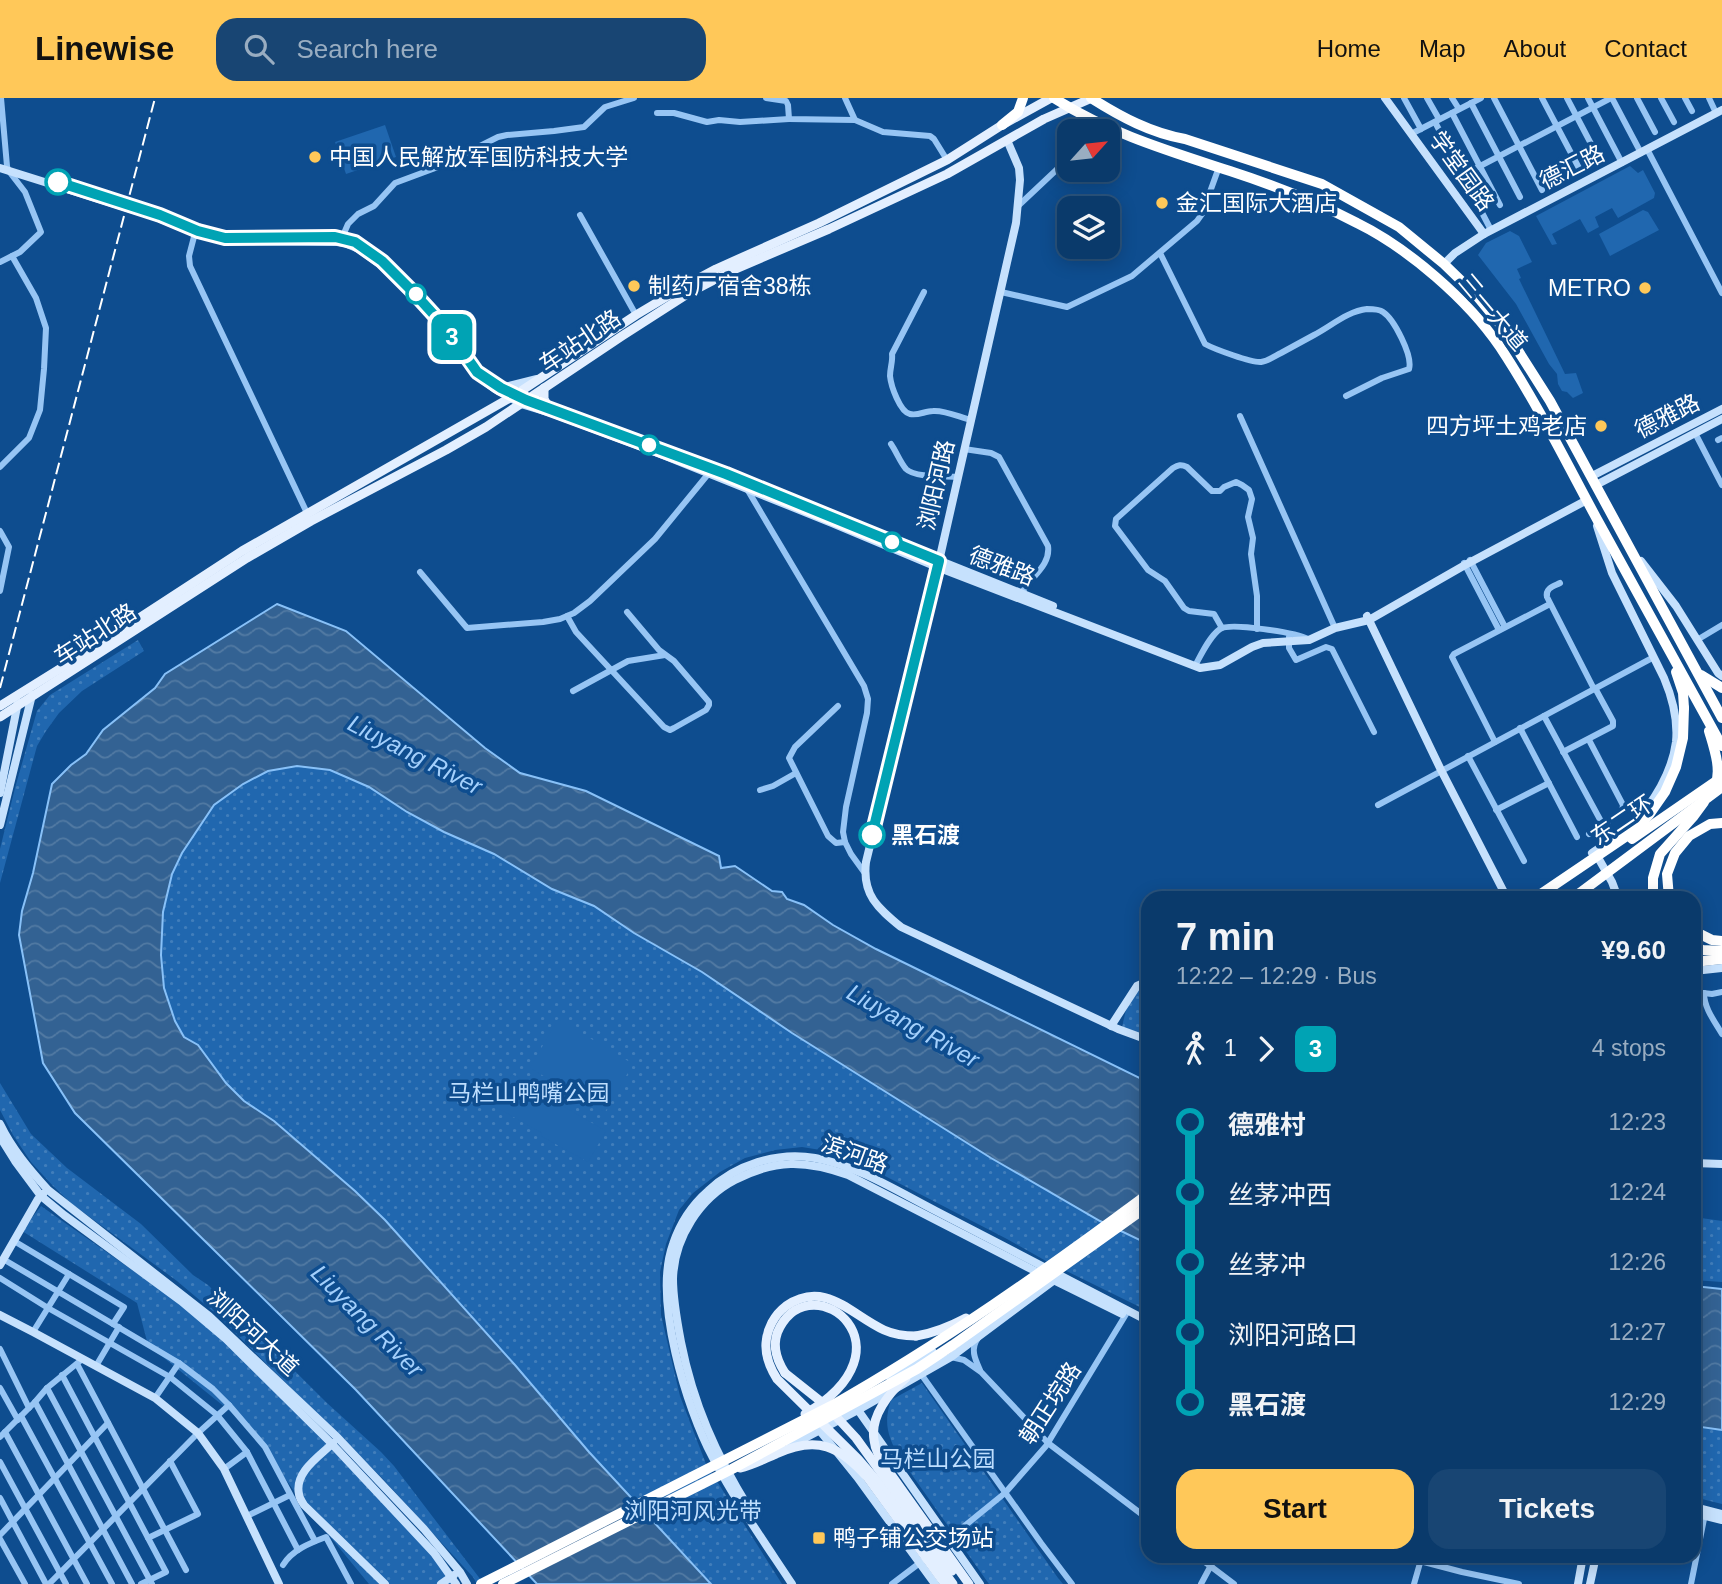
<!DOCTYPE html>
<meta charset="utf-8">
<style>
body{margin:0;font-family:Arial,"Noto Sans SC",sans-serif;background:#184573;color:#f1f3f6;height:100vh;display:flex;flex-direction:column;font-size:26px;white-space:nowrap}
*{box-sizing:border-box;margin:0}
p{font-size:23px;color:#99adc1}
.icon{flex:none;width:38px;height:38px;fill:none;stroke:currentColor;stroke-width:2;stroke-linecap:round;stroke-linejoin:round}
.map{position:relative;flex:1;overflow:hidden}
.details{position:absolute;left:1141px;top:793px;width:560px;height:672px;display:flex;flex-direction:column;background:#0a3a6b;border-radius:21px;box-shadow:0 4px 18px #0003,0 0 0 2px #2a547e}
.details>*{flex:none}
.badge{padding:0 14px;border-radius:10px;font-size:24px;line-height:46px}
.needle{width:46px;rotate:63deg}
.fabs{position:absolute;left:1057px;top:21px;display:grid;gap:14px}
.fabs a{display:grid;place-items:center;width:63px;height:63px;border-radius:14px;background:#0a3a6b;box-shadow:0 4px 18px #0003,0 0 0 2px #2a547e;font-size:35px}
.map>.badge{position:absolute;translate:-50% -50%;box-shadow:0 0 0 4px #fff}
.legs{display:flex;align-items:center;gap:10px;height:77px;padding:0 35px;font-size:23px}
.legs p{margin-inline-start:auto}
.headline{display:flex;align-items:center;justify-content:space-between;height:119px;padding:0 35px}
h1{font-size:38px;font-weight:800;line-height:52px}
.primary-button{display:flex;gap:14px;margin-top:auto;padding:14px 35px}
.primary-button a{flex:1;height:80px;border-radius:21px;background:#ffc859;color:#111;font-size:28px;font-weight:800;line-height:80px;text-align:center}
.primary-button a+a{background:#184573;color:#f1f3f6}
ul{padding:0 35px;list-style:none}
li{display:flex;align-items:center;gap:24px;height:70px;font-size:26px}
li i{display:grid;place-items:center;width:10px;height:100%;margin:0 9px;background:currentColor}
li i::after{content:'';width:18px;height:18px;margin:-9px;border:5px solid;border-radius:50%;background:#0a3a6b}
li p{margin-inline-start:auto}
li:first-child i{background:linear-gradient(#0000 50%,currentColor 0)}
li:last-child i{background:linear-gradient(currentColor 50%,#0000 0)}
header{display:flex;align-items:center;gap:42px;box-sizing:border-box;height:98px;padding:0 35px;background:#ffc859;color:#111}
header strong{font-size:33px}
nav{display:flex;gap:38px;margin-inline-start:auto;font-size:24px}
.search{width:490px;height:63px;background:#184573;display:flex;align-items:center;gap:18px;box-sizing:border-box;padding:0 24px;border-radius:21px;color:#99adc1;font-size:26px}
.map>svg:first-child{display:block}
</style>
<header>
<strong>Linewise</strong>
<div class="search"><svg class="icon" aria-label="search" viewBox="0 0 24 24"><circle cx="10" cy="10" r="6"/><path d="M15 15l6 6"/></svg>Search here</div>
<nav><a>Home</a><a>Map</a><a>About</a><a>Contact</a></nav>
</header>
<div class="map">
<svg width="1722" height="1486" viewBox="0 0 1722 1486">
<defs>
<pattern id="grass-dots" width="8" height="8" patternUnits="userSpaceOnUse" patternTransform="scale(1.75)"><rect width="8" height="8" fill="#2067af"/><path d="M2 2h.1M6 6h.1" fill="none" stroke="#417ebb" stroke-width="1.8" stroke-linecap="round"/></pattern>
<pattern id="water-waves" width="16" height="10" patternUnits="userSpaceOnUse" patternTransform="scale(1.75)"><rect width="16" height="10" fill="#336293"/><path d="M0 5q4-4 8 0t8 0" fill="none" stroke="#527aa3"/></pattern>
</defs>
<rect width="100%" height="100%" fill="#0e4d8f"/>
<g fill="url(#grass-dots)">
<path d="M138 542 144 553 82 593 59 615 46 633 37 648 0 785V751L15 690 37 613 50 597Z"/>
<path d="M297 668 329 672 369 689 407 714 444 734 494 756 552 791 594 808 634 835 702 873 792 935 991 1060 1100 1123 1148 1146V1213L1046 1163 1007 1141 856 1063 827 1053 802 1049 775 1052 745 1060 720 1074 693 1095 679 1112 666 1146 660 1174 661 1217 680 1298 706 1366 782 1486H711L589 1354 515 1267 385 1122 355 1093 274 1023 244 1003 226 985 198 948 184 939 175 923 164 890 161 857 163 814 172 776 182 755 214 707 243 686 268 673Z"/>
<path d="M1148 886V939L1122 930C1126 909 1129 896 1148 886Z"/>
<path d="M0 985 31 1036 67 1070 141 1126 193 1177 208 1187 327 1305 381 1354 394 1368 484 1486H477L473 1479 383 1381 215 1215 177 1183 72 1106 53 1088 31 1064 13 1037 0 1012Z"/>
<path d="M41 1108 206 1224 434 1455 453 1486H369L304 1407 247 1327 148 1247 137 1205 22 1133Z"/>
<path d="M1694 1119 1722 1123V1184L1694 1182Z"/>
<path d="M922 1285 1058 1480 1063 1486H989L900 1360C888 1340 883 1325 891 1302Z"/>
<path d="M1694 1328 1722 1332V1406L1694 1399Z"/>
</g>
<g fill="#2067af">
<path d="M385 27 396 59 346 76 335 44Z"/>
<path d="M1630 68 1638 75 1643 72 1655 95 1654 100 1618 120 1612 110 1595 119 1599 129 1588 135 1580 121 1552 136 1557 146 1552 147 1536 118Z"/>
<path d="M1643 112 1648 114 1659 132 1610 158 1599 136Z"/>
<path d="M1510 133 1519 138 1532 164 1517 171 1521 180 1519 181 1565 276 1576 275 1583 295 1573 300 1567 294 1562 293 1558 286 1557 276 1549 266 1516 206 1478 157 1486 145Z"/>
<path d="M558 921 633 966 605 1014 530 970Z"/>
<path d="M512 976 559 1003 556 1010 559 1006 606 1033 588 1064 541 1038 542 1035 494 1008Z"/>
</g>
<g fill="url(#water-waves)" stroke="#88c1f8" stroke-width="2">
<path d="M277 506 346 533 485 650 520 675 586 693 719 758 721 770 735 768 772 793 782 794 787 801 804 807 833 827 876 851 1148 984V1146L1100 1123 991 1060 792 935 702 874 634 835 594 808 552 791 494 756 444 734 407 714 369 689 330 672 297 668 268 673 243 686 214 707 182 755 172 776 163 814 161 857 164 890 175 923 184 939 198 947 226 985 244 1003 274 1023 355 1093 385 1122 515 1267 589 1354 711 1486H537L356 1292 75 1015 43 965 19 837 22 813 33 775 52 686 71 667 86 656 103 632 155 590 165 576Z"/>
<path d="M1694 1188 1722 1191V1332L1694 1328Z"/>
</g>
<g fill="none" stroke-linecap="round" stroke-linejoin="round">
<g stroke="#97c5f4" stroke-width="6">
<path d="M766 0 786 3 788 7 789 21 855 22 883 34 930 38 934 41 947 62"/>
<path d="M845 0 855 22"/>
<path d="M1404 0 1421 31"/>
<path d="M1427 0 1439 21"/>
<path d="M1452 0 1459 11"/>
<path d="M1494 0 1542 92"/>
<path d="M1542 0 1580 72"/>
<path d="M1567 0 1599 61"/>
<path d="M1588 0 1622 65"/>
<path d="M1612 0 1641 55"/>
<path d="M1637 0 1655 34"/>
<path d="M1661 0 1674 24"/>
<path d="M1685 0 1692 13"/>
<path d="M1709 0 1716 15"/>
<path d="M1471 5 1520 99"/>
<path d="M657 15H674L707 24 719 22 740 24 789 21"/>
<path d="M1452 15 1500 107"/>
<path d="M1435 24 1491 132"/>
<path d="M1411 36 1481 0"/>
<path d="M1647 51 1722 195"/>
<path d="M1463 77 1611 0"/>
<path d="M1018 108 1069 60"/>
<path d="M580 117 636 217"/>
<path d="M195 135 189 158 190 168 307 415"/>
<path d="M342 140 348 126 358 116 374 108 395 85 438 69 498 39 507 37 554 33 584 29 605 9 634 0"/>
<path d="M1160 155 1205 246C1214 251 1252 265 1261 264 1268 263 1275 258 1281 255 1292 249 1303 243 1314 237 1331 228 1348 213 1367 211 1373 211 1379 211 1383 214 1394 221 1413 258 1409 271L1382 280 1346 298"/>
<path d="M0 164 20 154 41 134 25 94 8 72 7 68 1 0"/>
<path d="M924 194 892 256C893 263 890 270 890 278 891 288 900 314 910 316 918 318 925 313 933 313 945 312 959 319 971 322"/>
<path d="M1001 194 1067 209 1132 178 1197 123 1202 116 1219 69"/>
<path d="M1240 318 1335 530"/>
<path d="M1695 335 1722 387"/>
<path d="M1718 342 1722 340"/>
<path d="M891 346C896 353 900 364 906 371 915 380 945 378 958 379"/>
<path d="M964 351 991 355 999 359 1048 448C1051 469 1028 480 1020 498"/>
<path d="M0 369 29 340 40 312 44 271 46 230 36 200 12 158"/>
<path d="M747 391 864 588 868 601 867 615 846 709 843 734 845 744 851 756 864 774"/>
<path d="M0 433 9 449 0 493"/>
<path d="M1470 462 1505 529"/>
<path d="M1464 465 1499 532"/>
<path d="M420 474 467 530 543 524 560 521 574 515 590 503 655 441 709 375"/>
<path d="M1560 485C1554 488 1545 490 1547 499L1594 591"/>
<path d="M567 518 576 534 664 629 670 632 674 630 706 612 709 607V604L674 563 659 552 627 514"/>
<path d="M1222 530 1214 516 1189 513 1184 510 1165 483 1148 472 1115 428 1116 421 1173 370C1178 367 1181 366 1187 369L1212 393H1220L1224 389 1236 384 1242 387 1249 392 1252 401 1248 419 1253 440 1251 456 1257 498V531"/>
<path d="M1289 539V550L1296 562 1326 549 1332 551 1374 634"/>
<path d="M1697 542 1722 527"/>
<path d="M1195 568C1201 557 1209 539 1220 531 1230 524 1297 535 1308 541"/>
<path d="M573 593 628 563 665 557"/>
<path d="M838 608 795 649 789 660 828 738 836 745 845 744"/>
<path d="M1544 618 1603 727"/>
<path d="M1520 630 1577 739"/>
<path d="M1495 644 1452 559 1454 556 1550 506"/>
<path d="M1563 654 1613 628V623L1595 590"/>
<path d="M1468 658 1524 763"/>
<path d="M760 692 773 688 796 675"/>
<path d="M1378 707 1654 559"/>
<path d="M1496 712 1549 685"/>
<path d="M1589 736 1622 714 1623 707 1589 642"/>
<path d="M1694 894 1712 896 1722 894"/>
<path d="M1704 895C1704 910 1715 924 1722 936"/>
<path d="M14 1143 124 1209 113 1226"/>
<path d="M3 1161 179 1265 213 1291 229 1307 265 1349 315 1443"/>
<path d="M0 1180 48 1210 170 1279 217 1317 247 1354 298 1452"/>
<path d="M33 1234 69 1176"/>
<path d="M978 1240C970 1251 975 1261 980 1272"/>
<path d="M0 1251 29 1310"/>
<path d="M951 1259 964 1262 981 1274 1048 1345 1148 1421"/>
<path d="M77 1266 186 1472"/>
<path d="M96 1268 119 1229"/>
<path d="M921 1276 1041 1445 1072 1486"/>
<path d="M62 1277 166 1474 141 1486"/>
<path d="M0 1290 18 1322"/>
<path d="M47 1290 152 1486"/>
<path d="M155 1300 179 1265"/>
<path d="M35 1304 132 1486"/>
<path d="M21 1318 112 1486"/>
<path d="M5 1334 87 1486"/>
<path d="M0 1339 35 1304 47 1290 80 1263"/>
<path d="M0 1364 66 1486"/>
<path d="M224 1371 247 1354"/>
<path d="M0 1400 46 1486"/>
<path d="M247 1418 290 1397"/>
<path d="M0 1437 108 1325"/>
<path d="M148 1440 198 1416 170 1363"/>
<path d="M0 1441 25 1486"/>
<path d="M946 1443 1005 1395 1046 1348 1128 1213"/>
<path d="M1197 1458 1234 1486"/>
<path d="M1401 1458 1462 1474 1519 1486"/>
<path d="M283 1467C292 1452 310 1445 326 1439L351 1486"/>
<path d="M49 1486 198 1335 229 1307"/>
<path d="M892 1486 921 1464"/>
<path d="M1201 1486 1216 1458"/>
<path d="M1414 1486 1422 1458"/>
<path d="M1691 1486 1705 1416"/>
</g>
<g stroke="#c6e1fd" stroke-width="8">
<path d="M1385 0 1484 136"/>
<path d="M1007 42 1019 70 1020 82 1016 125 939 463 866 764C862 797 878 810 901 829L1118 931 1148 942"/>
<path d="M0 70 156 119 195 135 223 143 337 144 345 145 359 151 381 167 413 197 440 227 475 276 495 291 521 306 554 316 658 355 832 425 937 469 1200 570 1220 567 1252 549 1263 545 1309 542 1335 530 1369 522 1465 467 1587 402"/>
<path d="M1444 166 1455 155 1484 136 1722 12"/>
<path d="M501 290 536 281"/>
<path d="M711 371 1053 508"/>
<path d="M1592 378 1722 311"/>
<path d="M1596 387 1722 321"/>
<path d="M1641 463 1676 508 1718 575 1722 578"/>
<path d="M1367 518 1441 672 1507 800"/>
<path d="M0 695 18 604"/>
<path d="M0 727 32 597"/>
<path d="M1592 755C1605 746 1621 737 1632 726 1654 705 1672 674 1676 644 1678 623 1672 599 1664 580L1612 475 1597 428"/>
<path d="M1596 756 1612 784 1618 800"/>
<path d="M1694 873 1722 870"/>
<path d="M1111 928 1137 888 1148 883"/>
<path d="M0 1026C12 1051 30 1072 48 1092L209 1218 337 1339 424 1431 460 1474 467 1486"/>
<path d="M0 1039 15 1063 41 1098 64 1117 181 1203 226 1241 331 1345 434 1455 456 1486"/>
<path d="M1694 1065 1722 1066"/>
<path d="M0 1167 38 1101 43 1096"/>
<path d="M0 1217 33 1234 155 1300 198 1335 224 1371 279 1486"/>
<path d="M890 1280 933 1254"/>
<path d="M858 1312 980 1486"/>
<path d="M820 1333 857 1379 935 1486"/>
<path d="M333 1345C320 1358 294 1374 299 1396 299 1400 302 1403 304 1407L385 1486"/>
<path d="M790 1348 858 1312 951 1259 1057 1180"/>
<path d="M1694 1409 1722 1416"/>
<path d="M749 1410C716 1357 693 1305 681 1244 677 1223 673 1202 673 1181 674 1140 700 1100 735 1082 775 1061 806 1062 848 1077L1031 1171 1122 1216"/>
<path d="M1694 1415 1722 1422"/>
<path d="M441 1486 454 1477"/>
<path d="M792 1486C765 1445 736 1404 713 1360 686 1309 653 1201 673 1146 680 1125 692 1107 708 1093 735 1067 778 1053 815 1060 856 1067 899 1094 936 1113 1007 1150 1077 1186 1148 1223"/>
<path d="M1578 1486 1583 1458"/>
<path d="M1590 1486 1596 1458"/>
</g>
<g stroke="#e3efff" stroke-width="9">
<path d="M544 290V301L549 310"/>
<path d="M0 608 90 552 242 453 515 297 636 217 688 186 716 171 819 125 947 62 1002 27 1051 0"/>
<path d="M0 619 247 460 311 423 446 352 486 329 622 238 689 195 733 172 829 131 947 76 1044 21 1092 0"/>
<path d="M916 1238C935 1235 949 1229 966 1220"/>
<path d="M785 1275 819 1302"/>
</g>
<g stroke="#fff" stroke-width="10">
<path d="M1054 0C1108 35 1169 53 1230 73 1273 87 1317 104 1357 125 1408 150 1468 202 1500 249 1537 305 1567 366 1599 425 1640 499 1681 573 1722 648"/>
<path d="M1091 0C1121 19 1151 35 1185 41L1322 86 1399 129 1444 166 1477 198 1505 232 1550 303 1722 620"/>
<path d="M1002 27 1018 14 1023 0"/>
<path d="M1676 574 1683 595 1684 610"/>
<path d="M1701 577 1722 590"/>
<path d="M1709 633C1714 650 1722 672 1715 688"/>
<path d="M1653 800V780L1660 756 1693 719 1704 704"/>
<path d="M1669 800 1667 776 1675 755 1689 738 1710 726 1722 725"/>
<path d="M1694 833 1712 842 1722 843"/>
<path d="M1694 847 1702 852 1722 853"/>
<path d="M1694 864 1722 861"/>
</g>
<path stroke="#fff" stroke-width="2" stroke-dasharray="12 5" stroke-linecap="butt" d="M0 590 155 0"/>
<g stroke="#e3efff" stroke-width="9">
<path d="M916 1238C905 1238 895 1237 884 1232 851 1217 825 1181 786 1208 774 1217 767 1231 766 1245 765 1259 770 1270 777 1281L858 1361 877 1383 953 1486"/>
<path d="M785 1275C776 1261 771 1245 780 1229 814 1167 918 1250 805 1316"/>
<path d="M906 1280C889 1295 870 1318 874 1342 875 1352 880 1360 885 1368L969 1486"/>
<path d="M830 1312 856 1340 952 1473"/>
<path d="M740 1370C753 1367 764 1361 776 1356 817 1337 840 1348 868 1380L945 1486"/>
</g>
<g stroke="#fff" stroke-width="10">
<path d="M1632 741 1722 679"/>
<path d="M1535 800 1631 735 1649 717 1665 694 1676 669 1683 640 1684 610"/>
<path d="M1573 800 1722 689"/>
<path d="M481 1486 831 1308C942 1245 1046 1172 1148 1096"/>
<path d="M503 1486 732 1371 917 1271 953 1247 1148 1108"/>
</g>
</g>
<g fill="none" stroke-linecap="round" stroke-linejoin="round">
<g stroke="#fff" stroke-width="16">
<path id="line-1" d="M58 84 160 117 198 133 225 140 335 139 355 144 382 163 415 196 446 230 477 274 501 290 526 302 726 376 939 463 872 737"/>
</g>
<use href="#line-1" stroke="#00a3b4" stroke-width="10"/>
</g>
<g fill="#ffc859" stroke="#0e4d8f" stroke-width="2.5">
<circle cx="315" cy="59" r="7"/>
<circle cx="1162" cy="105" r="7"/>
<circle cx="634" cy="188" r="7"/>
<circle cx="1645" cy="190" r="7"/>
<circle cx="1601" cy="328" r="7"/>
<rect x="812" y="1433" width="14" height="14" rx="3.5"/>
</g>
<g fill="#fff" stroke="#00a3b4" stroke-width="3.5">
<circle cx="58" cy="84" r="12"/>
<circle cx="416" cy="196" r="9"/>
<circle cx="649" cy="347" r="9"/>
<circle cx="892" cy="444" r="9"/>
<circle cx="872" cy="737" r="12"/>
</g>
<g text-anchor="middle" stroke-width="7" stroke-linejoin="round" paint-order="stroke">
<g font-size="23" fill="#fff" stroke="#0e4d8f" text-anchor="start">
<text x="329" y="67">中国人民解放军国防科技大学</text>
<text x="1176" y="113">金汇国际大酒店</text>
<text x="648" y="196">制药厂宿舍38栋</text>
<text x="1631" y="198" text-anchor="end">METRO</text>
<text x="1587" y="336" text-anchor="end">四方坪土鸡老店</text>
<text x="833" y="1448">鸭子铺公交场站</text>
</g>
<g font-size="23" fill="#fff" stroke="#0e4d8f">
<text transform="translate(1572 69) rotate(-27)" y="8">德汇路</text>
<text transform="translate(1462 73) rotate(54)" y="8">学堂园路</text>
<text transform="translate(1493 214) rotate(50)" y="8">三一大道</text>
<text transform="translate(580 243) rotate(-34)" y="8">车站北路</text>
<text transform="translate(1667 318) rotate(-27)" y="8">德雅路</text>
<text transform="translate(936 387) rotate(-77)" y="8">浏阳河路</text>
<text transform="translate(1002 468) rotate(21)" y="8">德雅路</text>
<text transform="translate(95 536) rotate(-33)" y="8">车站北路</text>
<text transform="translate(1622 722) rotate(-34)" y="8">东二环</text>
<text transform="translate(855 1056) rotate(20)" y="8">滨河路</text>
<text transform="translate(253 1234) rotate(43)" y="8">浏阳河大道</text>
<text transform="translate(1050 1305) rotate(-57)" y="8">朝正垸路</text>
</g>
<g font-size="23" font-weight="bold" fill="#fff" stroke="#0e4d8f" text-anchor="start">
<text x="891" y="745">黑石渡</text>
</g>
<g font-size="23" fill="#bedefe" stroke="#0e4d8f">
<text x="529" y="1003">马栏山鸭嘴公园</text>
<text x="938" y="1369">马栏山公园</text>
<text x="693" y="1421">浏阳河风光带</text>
</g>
<g font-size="24" font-style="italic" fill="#a3cffb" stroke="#0e4d8f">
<text transform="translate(415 657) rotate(27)" y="8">Liuyang River</text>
<text transform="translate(913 928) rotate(29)" y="8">Liuyang River</text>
<text transform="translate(367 1223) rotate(45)" y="8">Liuyang River</text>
</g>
</g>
</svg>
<div class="fabs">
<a><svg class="needle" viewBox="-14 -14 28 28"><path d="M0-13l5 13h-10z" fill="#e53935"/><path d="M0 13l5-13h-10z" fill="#99adc1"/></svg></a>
<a><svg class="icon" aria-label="layers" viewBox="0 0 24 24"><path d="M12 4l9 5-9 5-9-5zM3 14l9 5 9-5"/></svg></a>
</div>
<b class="badge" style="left:452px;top:239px;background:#00a3b4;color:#fff">3</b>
<section class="details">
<div class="headline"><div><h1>7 min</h1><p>12:22 – 12:29 · Bus</p></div><b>¥9.60</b></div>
<div class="legs"><svg class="icon" aria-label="walk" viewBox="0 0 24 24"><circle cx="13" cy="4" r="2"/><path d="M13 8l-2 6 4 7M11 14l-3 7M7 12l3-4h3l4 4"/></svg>1<svg class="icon" aria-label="forward" viewBox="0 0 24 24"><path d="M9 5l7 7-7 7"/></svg><b class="badge" style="background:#00a3b4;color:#fff">3</b><p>4 stops</p></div>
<ul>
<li><i style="color:#00a3b4"></i><b>德雅村</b><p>12:23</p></li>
<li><i style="color:#00a3b4"></i><span>丝茅冲西</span><p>12:24</p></li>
<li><i style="color:#00a3b4"></i><span>丝茅冲</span><p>12:26</p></li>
<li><i style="color:#00a3b4"></i><span>浏阳河路口</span><p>12:27</p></li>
<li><i style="color:#00a3b4"></i><b>黑石渡</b><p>12:29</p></li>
</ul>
<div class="primary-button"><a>Start</a><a>Tickets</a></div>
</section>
</div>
